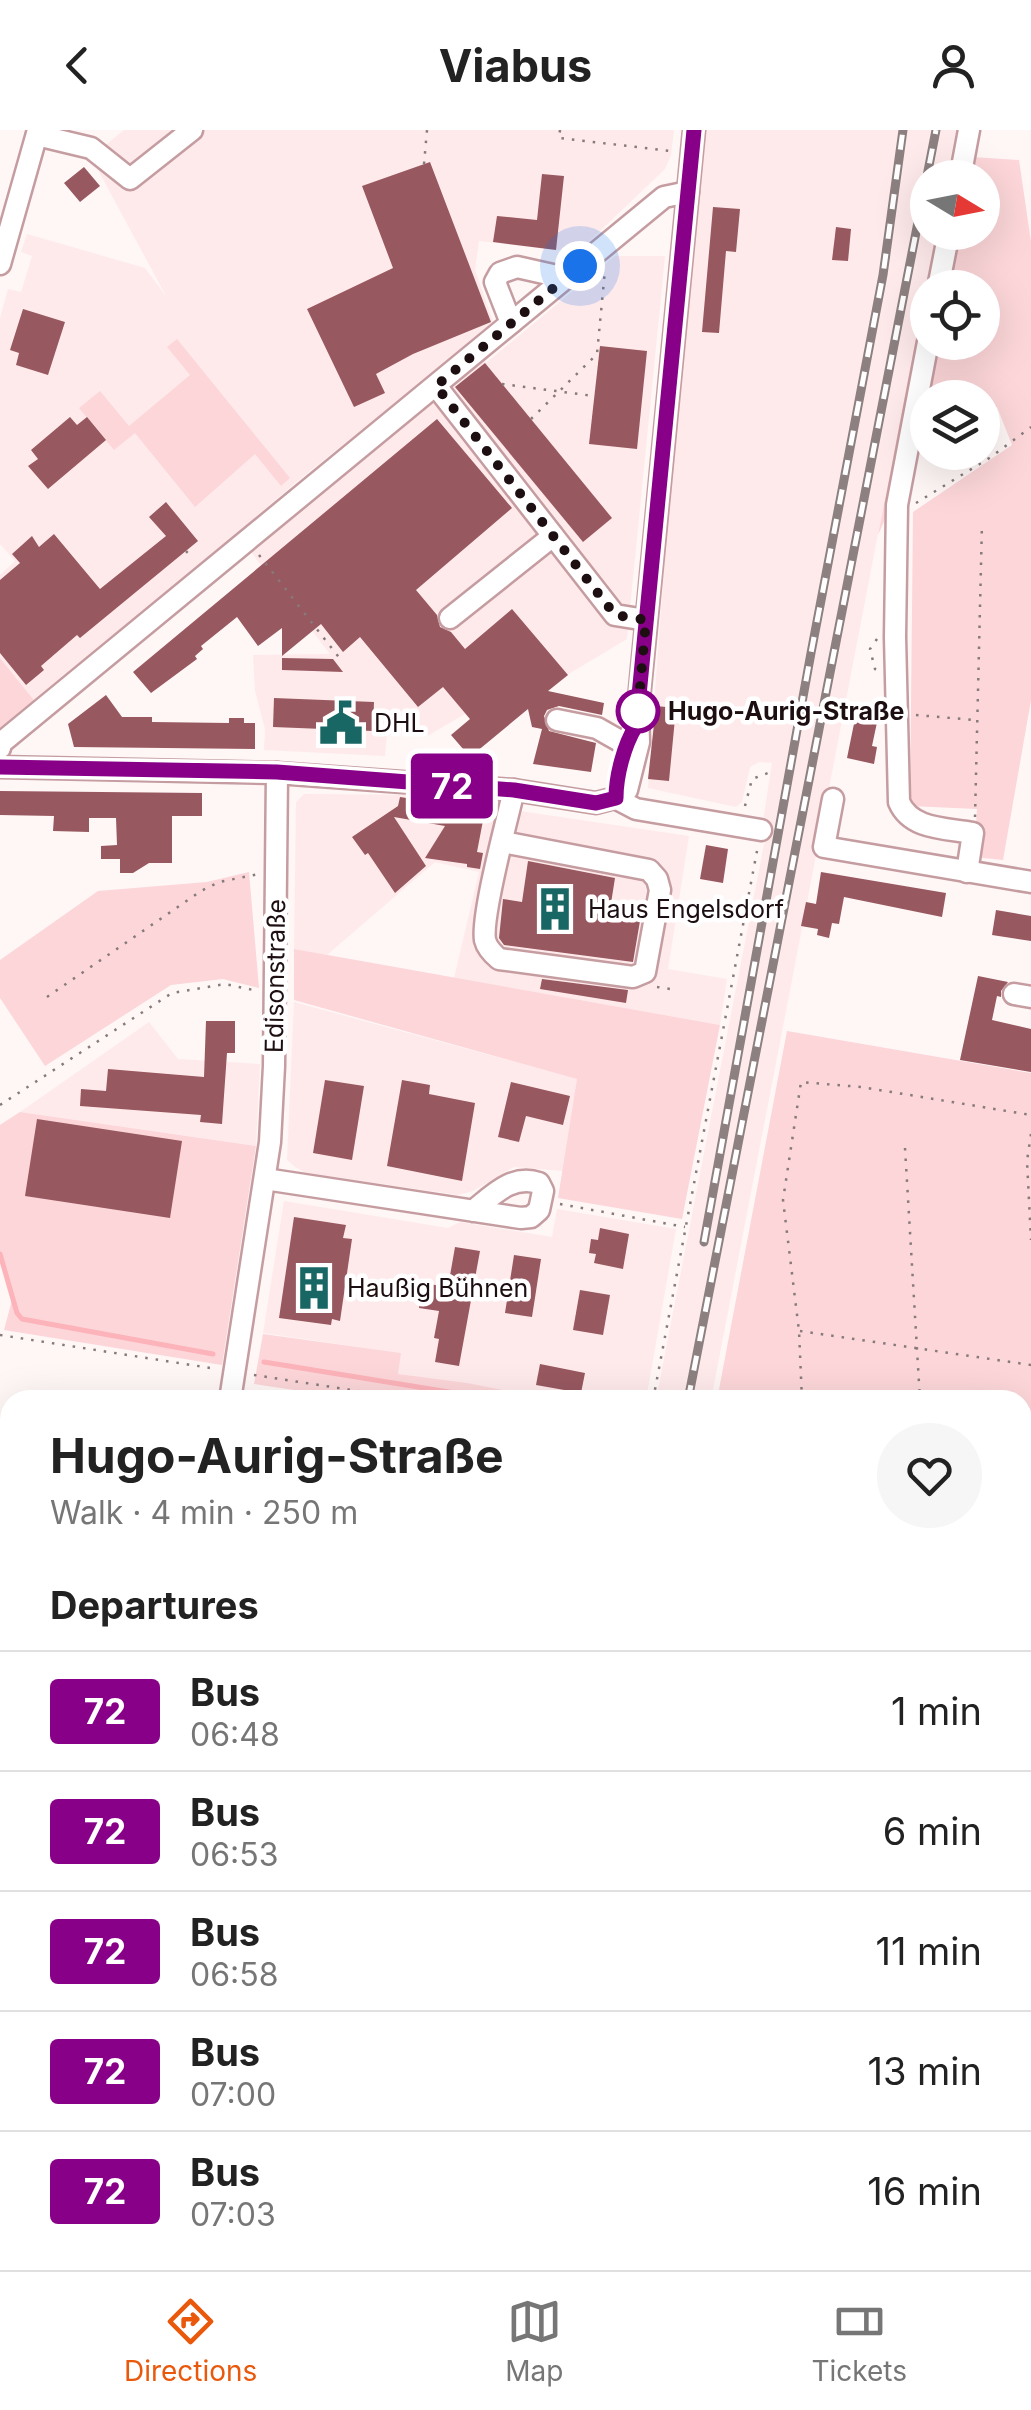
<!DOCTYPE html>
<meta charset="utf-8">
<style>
body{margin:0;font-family:Inter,sans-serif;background:#f6f6f6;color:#222;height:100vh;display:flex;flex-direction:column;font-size:38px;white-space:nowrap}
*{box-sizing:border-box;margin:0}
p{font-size:32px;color:#767676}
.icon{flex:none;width:55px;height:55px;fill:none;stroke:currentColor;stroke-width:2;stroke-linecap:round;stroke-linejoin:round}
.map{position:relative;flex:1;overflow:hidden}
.side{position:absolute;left:0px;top:1260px;width:1032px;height:880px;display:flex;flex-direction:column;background:#fff;border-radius:30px 30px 0 0;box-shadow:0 10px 40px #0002}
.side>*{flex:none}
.badge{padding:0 20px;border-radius:8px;font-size:35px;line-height:65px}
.needle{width:65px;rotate:100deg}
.buttons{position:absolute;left:910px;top:30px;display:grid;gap:20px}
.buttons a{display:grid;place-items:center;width:90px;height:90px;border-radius:50%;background:#fff;box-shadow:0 10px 40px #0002;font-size:50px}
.you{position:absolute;width:50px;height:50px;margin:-25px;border:8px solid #fff;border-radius:50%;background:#1a73e8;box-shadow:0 0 0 15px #1a73e833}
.map>.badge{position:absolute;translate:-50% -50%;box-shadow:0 0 0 5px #fff}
h2{padding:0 50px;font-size:38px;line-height:90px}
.round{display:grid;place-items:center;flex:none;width:105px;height:105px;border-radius:52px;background:#f6f6f6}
.overview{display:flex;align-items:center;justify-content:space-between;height:170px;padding:0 50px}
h1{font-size:48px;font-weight:700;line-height:75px}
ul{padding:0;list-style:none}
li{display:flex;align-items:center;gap:30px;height:120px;padding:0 50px;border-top:2px solid #e0e0e0}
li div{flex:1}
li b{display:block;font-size:38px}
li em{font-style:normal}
li .badge{min-width:110px;font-weight:700;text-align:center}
header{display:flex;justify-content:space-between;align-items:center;height:130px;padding:0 50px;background:#fff;font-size:45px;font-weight:700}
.tab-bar{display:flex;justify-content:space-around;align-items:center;height:140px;border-top:2px solid #e0e0e0;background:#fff;font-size:28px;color:#767676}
.tab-bar a{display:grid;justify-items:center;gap:5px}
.tab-bar .current{color:#ea580c}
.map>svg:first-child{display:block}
</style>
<header><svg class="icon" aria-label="back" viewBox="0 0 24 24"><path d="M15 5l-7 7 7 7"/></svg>Viabus<svg class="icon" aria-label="person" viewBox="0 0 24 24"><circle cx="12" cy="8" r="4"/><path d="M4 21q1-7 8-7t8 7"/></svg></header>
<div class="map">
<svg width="1031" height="2140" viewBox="0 0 1031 2140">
<rect width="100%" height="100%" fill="#fff6f6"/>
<g fill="#ffeaeb">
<path d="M124 0H674L671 25 665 39 578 122 479 111 475 140 494 194 300 349 37 574 0 528V445L15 431 0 414V188L8 159 21 162 32 126 21 122 27 104 145 138 166 166 91 27Z"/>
<path d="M696 0H956L947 47 928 48V102L936 103 711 1270H656L768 694 763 691 772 633 759 632 750 637 742 672 736 677 648 658Z"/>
<path d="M615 126H665L627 509 567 545 489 611 465 584 429 605 387 603 385 626 264 620 265 599 255 561 253 525 330 524 247 417 426 277 481 229 486 233Z"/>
<path d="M304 664 433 665 492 671V677L689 706 668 839 727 849 720 895 454 848 479 742 435 732 327 825 294 819 296 672Z"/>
<path d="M294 872 578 949 563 1041 514 1037 473 1061 458 1065 306 1043 295 1037 287 1030Z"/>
<path d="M149 892 178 929 260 934 256 1016 20 982Z"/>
<path d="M284 1071 448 1098 460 1092 552 1107 557 1079 676 1099 646 1270H555L398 1244 400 1223 263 1203Z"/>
</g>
<g fill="#fcd6d9">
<path d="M972 27 1019 30 1031 112V570L1003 730 974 727 977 679 910 676 913 382 1012 315 997 277 983 282 982 268H928L927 303 914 308 933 213 982 212V158L945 157 956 103 982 102V48L968 47Z"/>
<path d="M936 103H942L931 157 928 158 927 178 891 376 878 405Z"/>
<path d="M177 209 290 348 281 356 255 324 195 377 135 303 114 320 79 278 100 261 129 296 190 245 167 217Z"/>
<path d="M0 528 37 574 0 606Z"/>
<path d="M249 742 259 858 223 849 171 855 45 936 0 868V830L98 761 207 752Z"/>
<path d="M294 819 720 895 682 1089 558 1068 577 949 294 870Z"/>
<path d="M787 901 1031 943V1713L1022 1712V1270H717Z"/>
<path d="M20 982 256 1016 222 1235 4 1200 12 1170 0 1128V995Z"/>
<path d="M263 1204 401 1223 398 1244 467 1253 553 1270H360L254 1254Z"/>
</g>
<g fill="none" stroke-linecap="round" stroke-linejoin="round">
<g stroke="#fcb3ba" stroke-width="5">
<path d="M0 1124 17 1183 22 1189 213 1224"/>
<path d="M264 1232 498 1270"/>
</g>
</g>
<g fill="#985860">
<path d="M430 32 491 192 413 224 376 244 385 263 354 277 307 179 393 138 362 56Z"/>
<path d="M84 37 100 56 80 72 64 53Z"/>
<path d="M542 44 564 46 556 120 493 112 497 86 537 90Z"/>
<path d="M713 77 740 79 736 122 726 121 719 203 702 202Z"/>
<path d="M836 97 851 99 848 131 832 130Z"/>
<path d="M23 179 65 192 48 245 16 235 19 223 10 220Z"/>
<path d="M600 216 647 221 637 319 589 314Z"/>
<path d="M485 233 612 388 583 412 455 257Z"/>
<path d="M70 287 77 295 87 287 106 310 48 359 28 336 38 329 31 320Z"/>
<path d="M437 289 512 378 416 460 437 485 440 497 451 502 465 519 512 479 568 545 548 561 604 573 602 585 559 576 547 580 544 586 549 601 596 613 591 642 533 634 542 599 532 597 528 579 470 627 451 605 470 589 443 557 418 577 360 507 343 522 321 494 282 526V498L258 516 237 487 201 516 203 519 195 526 197 529 151 563 133 542Z"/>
<path d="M166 372 198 411 80 508 77 505 41 536 44 540 26 555 0 523V450L20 433 12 424 32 406 39 417 54 404 100 459 166 406 149 387Z"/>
<path d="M282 528 333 529 343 542 282 540Z"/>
<path d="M106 565 122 587H152V592L229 593V588H244V593H255V619L74 617 68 594Z"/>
<path d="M274 568 374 572 373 601 273 597Z"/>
<path d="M656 576 676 578 669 651 648 649Z"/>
<path d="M857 579 879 583 872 616 877 617 874 634 847 628Z"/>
<path d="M0 661 202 663V686H172V733H149L133 743H120V729H101V716L117 715 116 688H89V702L53 701 54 686 0 685Z"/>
<path d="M400 667 485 680 477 722 483 723 480 739 467 737V734L425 728 445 696 394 687 426 736 395 763 368 723 365 725 352 707 398 676Z"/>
<path d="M706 715 728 719 723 753 700 749Z"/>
<path d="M528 731 615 748 609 786 640 791 633 832 504 815 499 808 503 769 522 772Z"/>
<path d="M821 742 946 763 942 787 844 767 839 794 832 793 829 808 817 805 818 799 801 796 806 772 816 774Z"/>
<path d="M996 780 1031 786V811L992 805Z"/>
<path d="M978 846 1008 852 1001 861V867L997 866 992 890 1031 899V942L960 930Z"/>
<path d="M542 849 628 860 626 873 540 859Z"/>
<path d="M206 891H235V923H227L222 994 200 992 201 985 80 976 81 959 106 961 108 939 204 947Z"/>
<path d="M325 950 364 956 352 1030 313 1023Z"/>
<path d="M402 950 430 955 429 964 475 973 462 1051 387 1036Z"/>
<path d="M511 952 570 966 563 995 526 986 519 1012 498 1007Z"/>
<path d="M37 989 182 1011 170 1088 25 1066Z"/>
<path d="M294 1087 346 1095 343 1108 352 1109 340 1191 332 1189 331 1195 279 1188Z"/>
<path d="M600 1098 629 1104 623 1139 594 1133 596 1124 589 1123 591 1109 598 1110Z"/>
<path d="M455 1117 480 1121 459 1236 435 1232 439 1209 434 1208 439 1181 419 1178 423 1153 448 1157Z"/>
<path d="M514 1125 541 1129 532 1187 505 1183Z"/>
<path d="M580 1160 610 1165 603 1205 573 1200Z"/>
<path d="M540 1234 585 1243 581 1263 536 1255Z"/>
</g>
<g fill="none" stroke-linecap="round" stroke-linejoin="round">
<g stroke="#c59da1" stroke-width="25">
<g id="minor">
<path d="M37 5 91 18 130 49 192 0"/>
<path d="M960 48 969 0"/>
<path d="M0 134 38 0"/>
<path d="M938 158 949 102"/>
<path d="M511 193 495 152 500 143 517 137 566 148"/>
<path d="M928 212 897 375 895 507 899 672C911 700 946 698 973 703L967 742"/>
<path d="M436 256 615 485 646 490"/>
<path d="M450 488 553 406"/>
<path d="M557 590 597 598 627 615"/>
<path d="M0 618 1 613 664 67 688 62"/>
<path d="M0 637 277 643 514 660 596 673 615 668 636 679 761 700"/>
<path d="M615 668 627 660 639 612 638 579 694 0"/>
<path d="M833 669 824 717 1031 752"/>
<path d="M503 712 649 740 657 749 660 760 645 842 633 847 499 829C493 824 487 818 485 810 481 786 507 690 514 660"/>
<path d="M1014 864 1031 867"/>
<path d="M265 1049 521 1088 531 1087 539 1080 543 1061 539 1053C512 1044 493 1065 473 1081"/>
<path d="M230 1270 270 1012 274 936 277 643"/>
<path d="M0 1544 10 1546"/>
</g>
</g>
<g stroke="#867a7b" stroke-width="2.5" stroke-dasharray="2.5 8" stroke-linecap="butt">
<path d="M560 0 559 8 671 21"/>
<path d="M424 34 427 0"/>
<path d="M502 254 594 266"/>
<path d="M531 289 597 224 605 140"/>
<path d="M916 373 991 327 1031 297"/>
<path d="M186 421 192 428"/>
<path d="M259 425 341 530"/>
<path d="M877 509 870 519 875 539 878 541"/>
<path d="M916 585 975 590"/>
<path d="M745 676 752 649 768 643"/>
<path d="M975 687 982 393"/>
<path d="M657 857 677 860"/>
<path d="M47 867 201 761 219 752 259 744"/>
<path d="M0 975 172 863 225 854 258 861"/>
<path d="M1031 1004 1027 1031 1031 1110"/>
<path d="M905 1018 920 1270"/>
<path d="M560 1074 685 1097"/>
<path d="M800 1201 1031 1235"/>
<path d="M0 1205 217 1239"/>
<path d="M254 1245 416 1270"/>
<path d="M197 1269 213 1262"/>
<path d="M653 1270 757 721"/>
<path d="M802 1270 799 1201 783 1070 801 952 861 957 1031 985"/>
<path d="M1022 1572 1031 1573"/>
<path d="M1022 1646 1031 1648"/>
<path d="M479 2140 481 2130"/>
</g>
<use href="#minor" stroke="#fff" stroke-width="20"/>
<g stroke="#8c8081" stroke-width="9">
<g id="rail">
<path d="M704 1112 811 523 883 145 903 0"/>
<path d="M688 1270 936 0"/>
<path d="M503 2140 505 2130"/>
<path d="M519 2140 521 2130"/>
</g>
</g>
<use href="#rail" stroke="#fff" stroke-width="5" stroke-dasharray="15" stroke-linecap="butt"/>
</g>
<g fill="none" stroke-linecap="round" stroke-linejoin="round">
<g stroke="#fff" stroke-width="22">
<path id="line" d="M0 637 277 642 514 660 596 673 616 668C616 646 624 615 636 596L694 0"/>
</g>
<use href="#line" stroke="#808" stroke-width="15"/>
<path stroke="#1d0f11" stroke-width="10" stroke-dasharray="0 18" d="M580 136 436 256 615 485 646 490 638 581"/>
</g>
<defs>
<g id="civic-bare" transform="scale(3.45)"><path d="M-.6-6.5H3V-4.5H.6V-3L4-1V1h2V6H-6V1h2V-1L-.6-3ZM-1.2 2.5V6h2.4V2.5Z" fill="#196765" stroke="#fff" stroke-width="2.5" paint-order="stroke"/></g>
<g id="building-bare" transform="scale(3.45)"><path d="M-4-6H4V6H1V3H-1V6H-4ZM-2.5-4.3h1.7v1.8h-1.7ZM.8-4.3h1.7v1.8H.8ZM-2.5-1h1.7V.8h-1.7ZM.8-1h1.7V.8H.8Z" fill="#196765" stroke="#fff" stroke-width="2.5" paint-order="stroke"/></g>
</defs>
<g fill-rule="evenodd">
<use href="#civic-bare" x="341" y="593"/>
<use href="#building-bare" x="555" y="779"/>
<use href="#building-bare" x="314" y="1158"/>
</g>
<circle fill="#fff" stroke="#808" stroke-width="5" cx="638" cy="581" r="20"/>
<g text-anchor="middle" stroke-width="9" stroke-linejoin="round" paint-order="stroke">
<g font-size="25" font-weight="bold" fill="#1d0f11" stroke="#fff" text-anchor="start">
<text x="668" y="590">Hugo-Aurig-Straße</text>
</g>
<g font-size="25" fill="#1d0f11" stroke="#fff" text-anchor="start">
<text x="374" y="602">DHL</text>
<text x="588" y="788">Haus Engelsdorf</text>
<text x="347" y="1167">Haußig Bühnen</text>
</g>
<g font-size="25" fill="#1d0f11" stroke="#fff">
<text transform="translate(275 846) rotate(-89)" y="9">Edisonstraße</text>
</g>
</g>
</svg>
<div class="buttons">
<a><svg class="needle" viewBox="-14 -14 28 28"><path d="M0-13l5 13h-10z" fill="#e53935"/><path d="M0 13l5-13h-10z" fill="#767676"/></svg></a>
<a><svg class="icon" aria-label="locate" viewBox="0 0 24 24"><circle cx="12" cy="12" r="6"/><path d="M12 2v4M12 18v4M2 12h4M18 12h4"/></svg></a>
<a><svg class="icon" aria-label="layers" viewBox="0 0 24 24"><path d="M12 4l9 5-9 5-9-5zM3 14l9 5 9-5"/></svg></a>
</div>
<div class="you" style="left:580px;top:136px"></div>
<b class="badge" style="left:452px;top:656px;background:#808;color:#fff">72</b>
<section class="side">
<div class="overview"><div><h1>Hugo-Aurig-Straße</h1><p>Walk · 4 min · 250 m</p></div><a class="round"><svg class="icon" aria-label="heart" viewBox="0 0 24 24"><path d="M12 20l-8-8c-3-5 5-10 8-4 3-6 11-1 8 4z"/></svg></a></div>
<h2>Departures</h2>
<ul>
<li><span class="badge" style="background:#808;color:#fff">72</span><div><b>Bus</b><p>06:48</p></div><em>1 min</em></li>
<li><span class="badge" style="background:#808;color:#fff">72</span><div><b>Bus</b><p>06:53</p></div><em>6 min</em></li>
<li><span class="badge" style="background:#808;color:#fff">72</span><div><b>Bus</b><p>06:58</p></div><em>11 min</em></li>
<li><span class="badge" style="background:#808;color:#fff">72</span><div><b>Bus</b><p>07:00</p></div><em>13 min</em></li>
<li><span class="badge" style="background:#808;color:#fff">72</span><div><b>Bus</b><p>07:03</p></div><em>16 min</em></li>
</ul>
</section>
</div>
<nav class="tab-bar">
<a class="current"><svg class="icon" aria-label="directions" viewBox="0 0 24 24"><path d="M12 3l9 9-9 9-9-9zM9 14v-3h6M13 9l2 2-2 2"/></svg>Directions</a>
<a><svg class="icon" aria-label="map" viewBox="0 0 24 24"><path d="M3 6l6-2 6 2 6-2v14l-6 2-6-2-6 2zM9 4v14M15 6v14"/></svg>Map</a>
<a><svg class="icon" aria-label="tickets" viewBox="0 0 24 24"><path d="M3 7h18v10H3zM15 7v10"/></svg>Tickets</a>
</nav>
